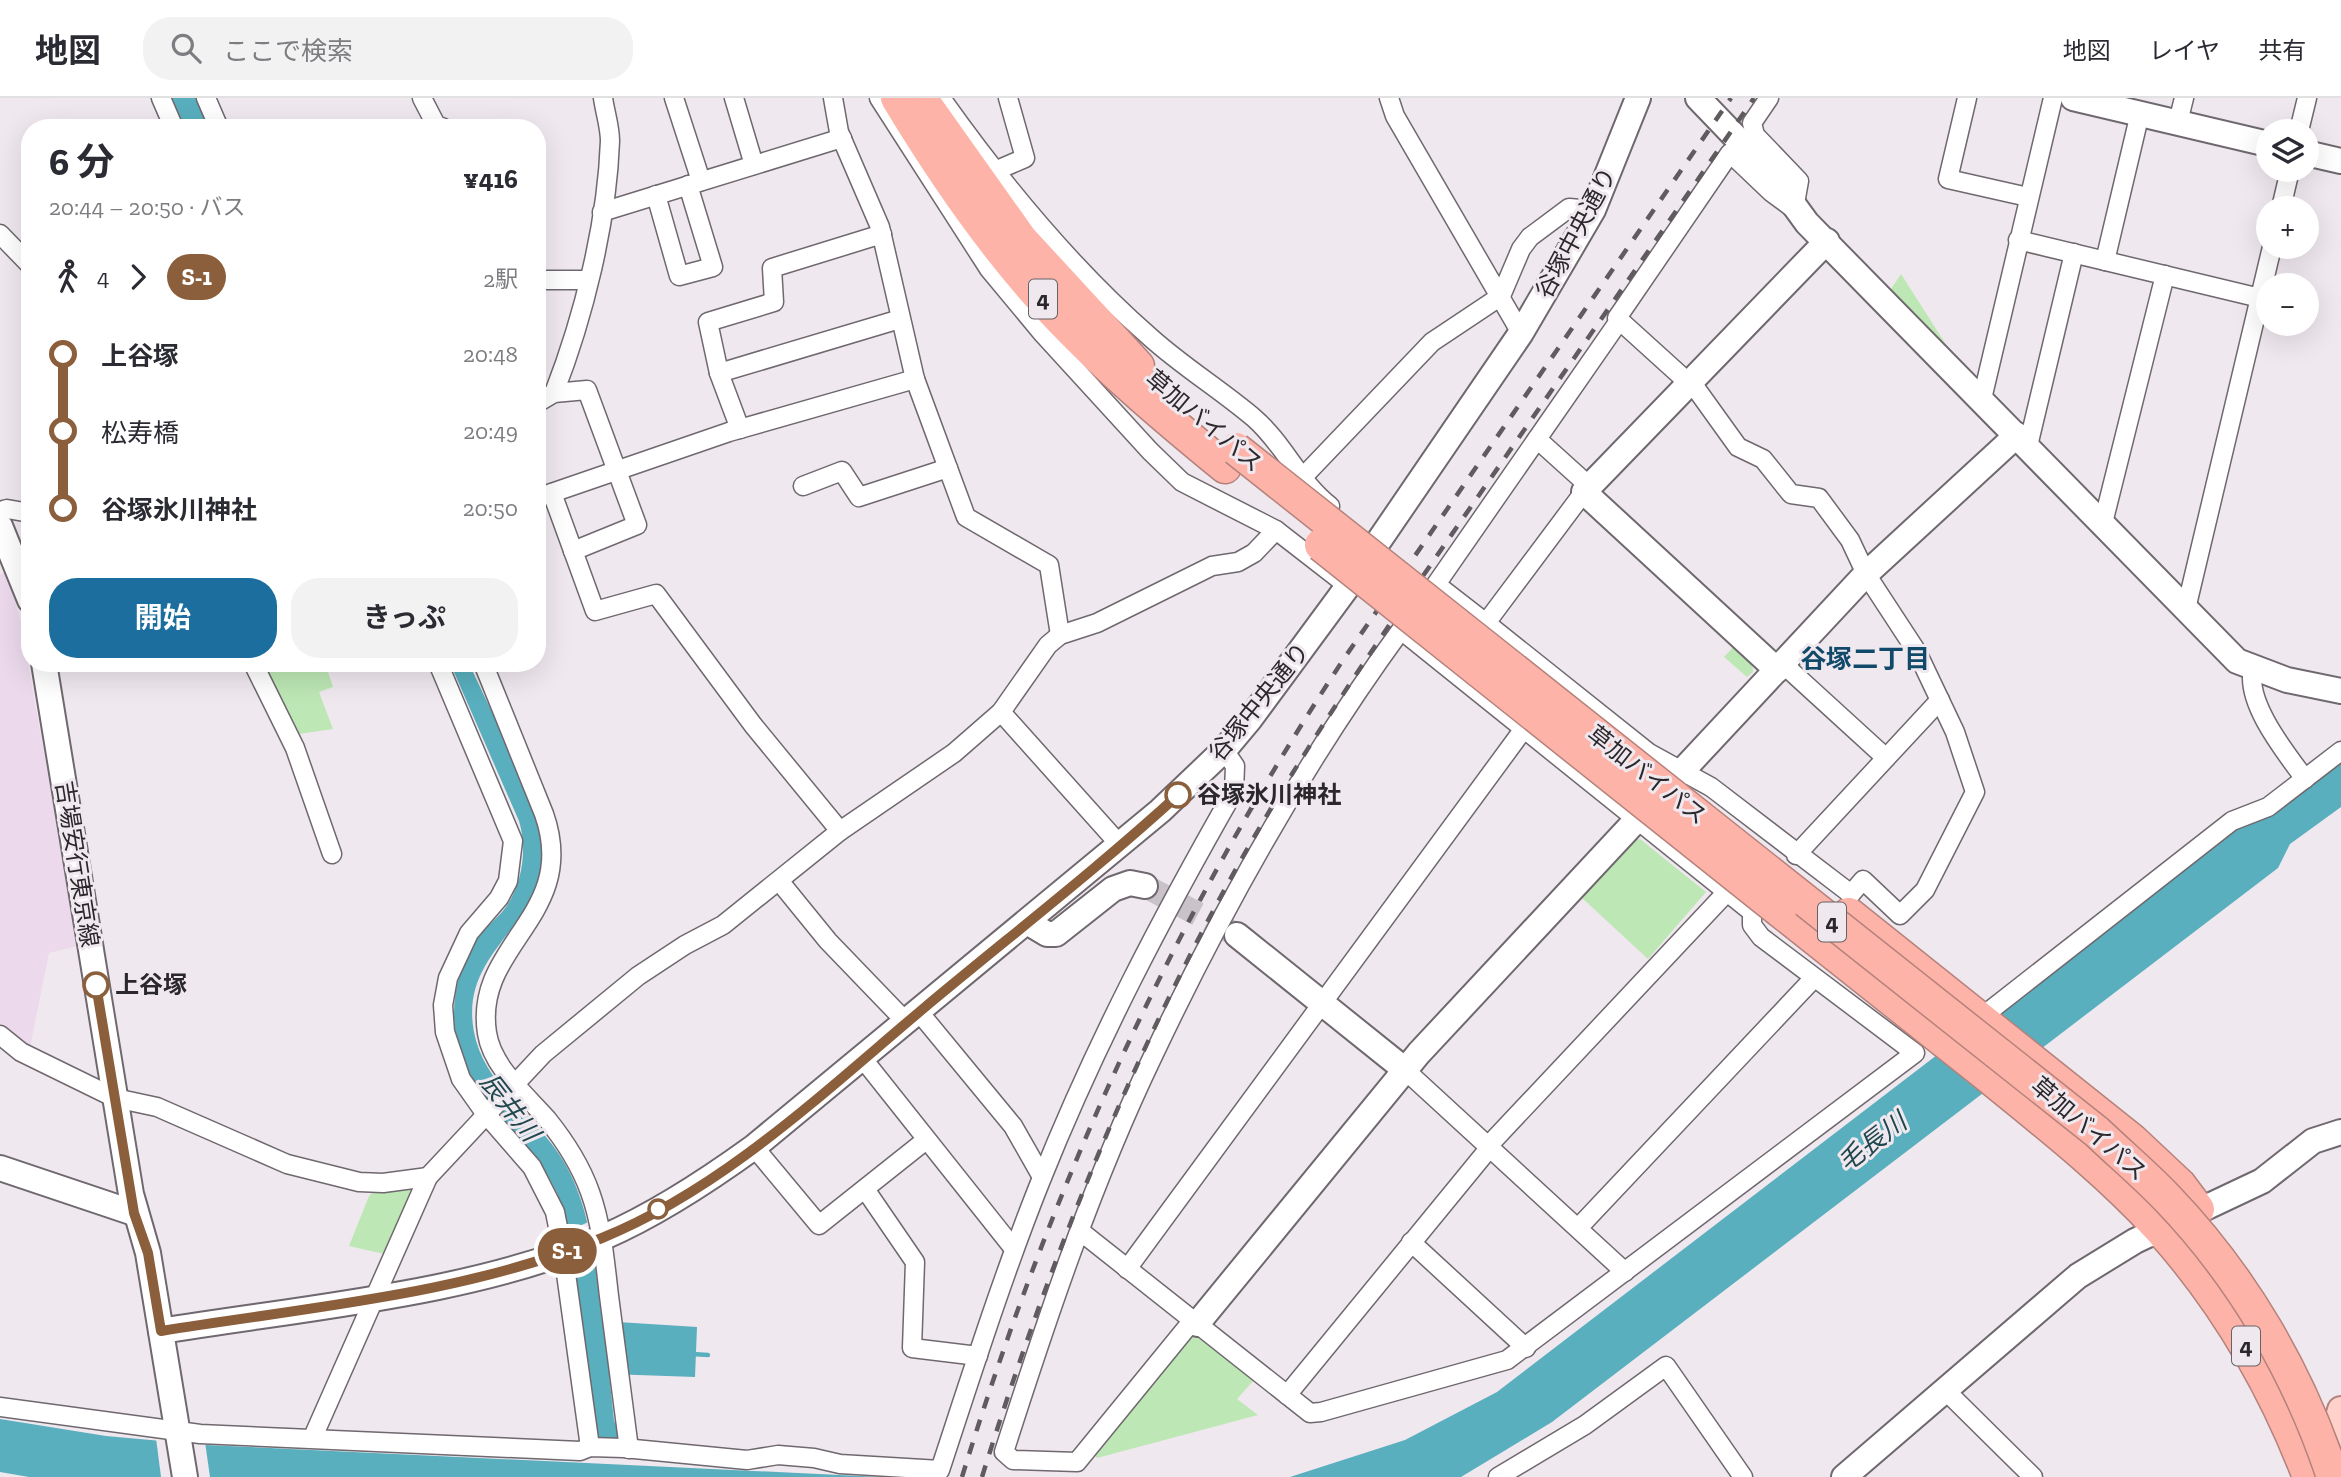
<!DOCTYPE html>
<html lang="ja">
<meta charset="utf-8">
<style>
body{margin:0;font-family:"Zilla Slab","Noto Sans JP",serif;background:#f2f2f3;color:#2b2b33;height:100vh;display:flex;flex-direction:column;font-size:26px;white-space:nowrap}
*{box-sizing:border-box;margin:0}
p{font-size:23px;color:#7c7c81}
.icon{flex:none;width:38px;height:38px;fill:none;stroke:currentColor;stroke-width:2;stroke-linecap:round;stroke-linejoin:round}
.map{position:relative;flex:1;overflow:hidden}
.panel{position:absolute;left:21px;top:21px;width:525px;height:553px;display:flex;flex-direction:column;background:#fff;border-radius:28px;box-shadow:0 7px 28px #0002}
.panel>*{flex:none}
.badge{padding:0 14px;border-radius:23px;font-size:24px;line-height:46px}
.controls{position:absolute;left:2256px;top:21px;display:grid;gap:14px}
.controls a{display:grid;place-items:center;width:63px;height:63px;border-radius:50%;background:#fff;box-shadow:0 7px 28px #0002;font-size:35px}
.map>.badge{position:absolute;translate:-50% -50%;box-shadow:0 0 0 4px #fff}
.legs{display:flex;align-items:center;gap:10px;height:77px;padding:0 28px;font-size:23px}
.legs p{margin-inline-start:auto}
.summary{display:flex;align-items:center;justify-content:space-between;height:119px;padding:0 28px}
h1{font-size:38px;font-weight:700;line-height:52px}
.primary-button{display:flex;gap:14px;margin-top:auto;padding:14px 28px}
.primary-button a{flex:1;height:80px;border-radius:28px;background:#1c6e9f;color:#fff;font-size:28px;font-weight:700;line-height:80px;text-align:center}
.primary-button a+a{background:#f2f2f3;color:#2b2b33}
ul{padding:0 28px;list-style:none}
li{display:flex;align-items:center;gap:24px;height:77px;font-size:26px}
li i{display:grid;place-items:center;width:10px;height:100%;margin:0 9px;background:currentColor}
li i::after{content:'';width:18px;height:18px;margin:-9px;border:5px solid;border-radius:50%;background:#fff}
li p{margin-inline-start:auto}
li:first-child i{background:linear-gradient(#0000 50%,currentColor 0)}
li:last-child i{background:linear-gradient(currentColor 50%,#0000 0)}
header{display:flex;align-items:center;gap:42px;box-sizing:border-box;height:98px;padding:0 35px;background:#fff;border-bottom:2px solid #e1e1e2}
header strong{font-size:33px}
nav{display:flex;gap:38px;margin-inline-start:auto;font-size:24px}
.search{width:490px;height:63px;background:#f2f2f3;display:flex;align-items:center;gap:18px;box-sizing:border-box;padding:0 24px;border-radius:28px;color:#7c7c81;font-size:26px}
.map>svg:first-child{display:block}
</style>
<header>
<strong>地図</strong>
<div class="search"><svg class="icon" aria-label="search" viewBox="0 0 24 24"><circle cx="10" cy="10" r="6"/><path d="M15 15l6 6"/></svg>ここで検索</div>
<nav><a>地図</a><a>レイヤ</a><a>共有</a></nav>
</header>
<div class="map">
<svg width="2341" height="1379" viewBox="0 0 2341 1379">
<rect width="100%" height="100%" fill="#f0e8ef"/>
<path fill="#ecdaec" d="M7 474 21 525 78 848 49 855 30 949 0 929V476Z"/>
<g fill="#bde7b4">
<path d="M1901 176 1952 256 1889 194Z"/>
<path d="M1734 548 1752 563 1753 574 1747 579 1724 559Z"/>
<path d="M263 565H325L333 589 319 594 333 631 299 636Z"/>
<path d="M1640 741 1706 794 1648 861 1581 799 1634 742Z"/>
<path d="M413 1088 384 1156 349 1148 369 1098 374 1093Z"/>
<path d="M1193 1236 1254 1282 1237 1301 1258 1317 1097 1360 1094 1356Z"/>
</g>
<g fill="#59afbe">
<path d="M450 565H469C489 611 545 712 542 758 539 833 459 854 474 934 484 988 538 1019 564 1064 592 1112 595 1169 602 1223L697 1229 695 1279 609 1276 614 1322 621 1343H596V1324C590 1281 584 1237 578 1193 573 1161 570 1125 557 1095 530 1035 463 999 455 931 451 900 459 867 477 841 484 831 494 823 502 814 522 790 528 752 519 723Z"/>
<path d="M2341 659V709L2290 746 2278 770 1552 1324 1461 1379H1290L1405 1342 1497 1294 2215 744Z"/>
<path d="M0 1321 106 1338 206 1347 881 1379H29L0 1374Z"/>
</g>
<g fill="#f0e8ef">
<path d="M591 1123 597 1162 572 1172 565 1134Z"/>
<path d="M156 1340 205 1344 210 1379H161Z"/>
</g>
<g fill="none" stroke-linecap="round" stroke-linejoin="round">
<path stroke="#59afbe" stroke-width="4.5" d="M692 1256 708 1257"/>
<path stroke="#59afbe" stroke-width="28" d="M183 0 197 30"/>
<path stroke="#c9c2c8" stroke-width="24" stroke-dasharray="24 12" stroke-linecap="butt" d="M1145 788 1237 837"/>
<g stroke="#6f686e" stroke-width="21">
<g id="street">
<path d="M161 0 174 30"/>
<path d="M206 0 219 30"/>
<path d="M422 0 436 27 444 30"/>
<path d="M674 0 701 83"/>
<path d="M734 0 754 67"/>
<path d="M833 0 839 34 880 129 915 281 966 419 1049 467 1060 537"/>
<path d="M879 0 989 171 1043 236 1150 353 1182 384 1276 432 1348 488"/>
<path d="M941 0C1002 86 1070 169 1150 239 1182 268 1221 292 1254 320 1284 346 1299 384 1330 408"/>
<path d="M1389 0 1395 18 1521 235"/>
<path d="M1967 0 1948 81 2028 99"/>
<path d="M2178 24 2184 0"/>
<path d="M2299 33 2307 0"/>
<path d="M995 73 1025 60 1008 0"/>
<path d="M656 97 679 178 713 169 688 87"/>
<path d="M2281 110 2290 72"/>
<path d="M602 114 842 40"/>
<path d="M0 136 30 167"/>
<path d="M2018 142 2260 200"/>
<path d="M2105 163 2140 15"/>
<path d="M537 182H587"/>
<path d="M719 275 900 221"/>
<path d="M1691 287 1617 220 1730 55 1771 94 1794 111 1799 83 1755 37 1752 25 1769 0"/>
<path d="M554 295C584 218 607 125 610 43 610 29 605 14 603 0"/>
<path d="M1982 301 2053 0"/>
<path d="M537 305 554 295 587 292 637 427 573 453"/>
<path d="M740 331 719 275 708 224 774 204 772 170 882 136"/>
<path d="M1537 341 1588 387"/>
<path d="M2028 348 2074 155"/>
<path d="M1303 379 1432 244 1501 198 1521 151 1530 139 1569 110 1593 112"/>
<path d="M803 388 842 373 859 399 948 370"/>
<path d="M1584 394 1486 525 1649 655 1711 689 1851 796 1863 782 1900 817 1925 792 1975 694 1955 634 1917 554 1866 476 1850 442 1819 400 1791 396 1763 361 1738 349 1692 285"/>
<path d="M552 395 595 513 656 496 753 627 840 733"/>
<path d="M537 400 729 334 915 281"/>
<path d="M0 413 7 411 30 415"/>
<path d="M2103 425 2165 177"/>
<path d="M1437 487 1486 525"/>
<path d="M1421 508 1619 223"/>
<path d="M2186 511 2272 149"/>
<path d="M253 565 295 650 332 756"/>
<path d="M438 565 513 743 508 783 499 800 469 835 448 880 443 907 445 934 461 981 485 1015 532 1069 555 1114 563 1154 590 1349"/>
<path d="M483 565 544 716C580 818 473 846 487 935 492 969 526 997 547 1021 564 1042 581 1069 590 1094 602 1127 605 1164 609 1198 616 1249 622 1300 629 1351"/>
<path d="M1783 566 1886 660"/>
<path d="M2253 571C2245 605 2286 655 2305 681"/>
<path d="M1001 614 1120 747"/>
<path d="M1796 757 1940 602"/>
<path d="M780 784 828 843 907 925"/>
<path d="M919 914 1013 1028 1042 1079"/>
<path d="M1974 925 2232 723 2268 709 2341 653"/>
<path d="M0 937 21 954 115 1000 157 1009 287 1066 359 1084 383 1085 428 1079"/>
<path d="M863 961 1014 1151"/>
<path d="M1404 971 1625 1174"/>
<path d="M1489 1047 1726 795"/>
<path d="M754 1049 819 1127 926 1042"/>
<path d="M865 1091 915 1164 912 1250 978 1258"/>
<path d="M1579 1129 1814 880"/>
<path d="M1080 1133 1310 1315 1321 1314 1507 1262 1915 955 1761 839 1752 827V814L1401 532C1306 662 1222 812 1153 958 1092 1085 1047 1220 1004 1354L1013 1362 1077 1364 1193 1222"/>
<path d="M1411 1144 1526 1250"/>
<path d="M1127 1171 1523 632"/>
<path d="M1944 1291 2033 1379"/>
<path d="M1287 1297 1491 1048"/>
<path d="M0 1309 200 1336 580 1353 590 1349 624 1350 747 1362 778 1357 814 1360 840 1366 940 1372C972 1275 1003 1177 1041 1082 1095 947 1162 819 1234 693L1235 668 1224 652"/>
<path d="M313 1339 428 1079 543 956 638 878 685 847 723 827 840 733 954 655 1001 614 1048 547 1060 537 1097 525 1212 468 1238 464 1254 455 1276 432"/>
<path d="M1498 1379 1585 1327 1666 1268 1743 1379"/>
</g>
</g>
<g stroke="#6f686e" stroke-width="28">
<g id="secondary">
<path d="M1698 0 1772 77 1807 125 2237 563 2287 582 2341 593"/>
<path d="M2073 0 2268 46"/>
<path d="M2306 55 2341 63"/>
<path d="M0 428 30 502"/>
<path d="M44 565 131 1096 148 1155 185 1379"/>
<path d="M1777 572 1584 394 1827 143"/>
<path d="M1027 824 1047 836H1056L1113 791 1130 785 1145 788"/>
<path d="M1237 837 1404 971"/>
<path d="M0 1070 134 1115"/>
<path d="M1197 1226 1419 955 1866 476 2017 337"/>
<path d="M161 1233C301 1210 475 1196 604 1139 657 1116 707 1083 754 1049L1160 713 1224 652 1250 621 1348 488 1521 235 1593 112 1638 0"/>
<path d="M1844 1379 2078 1178 2135 1143 2262 1083 2313 1043 2341 1034"/>
</g>
</g>
<g stroke="#b4827c" stroke-width="30">
<path id="primary" d="M2328 1357 2341 1312"/>
</g>
<g stroke="#b4827c" stroke-width="35">
<g id="highway">
<path d="M897 0C944 78 998 157 1062 223 1112 275 1169 323 1225 369"/>
<path d="M928 10 1021 141 1138 268"/>
<path d="M1780 813C1848 867 1916 921 1984 975 2044 1024 2106 1072 2159 1130 2225 1203 2274 1288 2309 1379"/>
<path d="M1849 816 2132 1042 2180 1087 2198 1111"/>
</g>
</g>
<use href="#street" stroke="#fff" stroke-width="18"/>
<use href="#secondary" stroke="#fff" stroke-width="24"/>
<use href="#primary" stroke="#fed1ca" stroke-width="26"/>
<use href="#highway" stroke="#fdb3a7" stroke-width="32"/>
<g stroke="#605b5f" stroke-width="4.5" stroke-dasharray="12 12" stroke-linecap="butt">
<path d="M962 1379C1053 1083 1173 821 1343 562L1731 0"/>
<path d="M982 1379C1048 1167 1129 963 1237 769 1309 641 1393 521 1477 400 1569 267 1662 134 1754 0"/>
</g>
<g stroke="#b4827c" stroke-width="35" stroke-linecap="butt">
<g id="highway-bridge">
<path d="M1236 351 2097 1034C2120 1056 2145 1077 2167 1100 2243 1179 2299 1276 2333 1379"/>
<path d="M1321 447 1780 813"/>
</g>
</g>
<use href="#highway-bridge" stroke="#fdb3a7" stroke-width="32"/>
</g>
<g fill="none" stroke-linecap="round" stroke-linejoin="round">
<g stroke="#fff" stroke-width="16">
<path id="line-1" d="M96 887 134 1115 148 1155 161 1233C308 1209 463 1197 602 1140 723 1091 825 993 924 910 1009 839 1097 771 1178 697"/>
</g>
<use href="#line-1" stroke="#8b5e3c" stroke-width="10"/>
</g>
<g fill="#fff" stroke="#8b5e3c" stroke-width="3.5">
<circle cx="1178" cy="697" r="12"/>
<circle cx="96" cy="887" r="12"/>
<circle cx="658" cy="1111" r="9"/>
</g>
<g text-anchor="middle" stroke-width="6" stroke-linejoin="round" paint-order="stroke">
<g fill="#f0e8ef" stroke="#666266" stroke-width="2">
<rect x="1029" y="181.5" width="28" height="39" rx="5"/>
<rect x="1818" y="804.5" width="28" height="39" rx="5"/>
<rect x="2232" y="1228.5" width="28" height="39" rx="5"/>
</g>
<g font-size="23" font-weight="bold" fill="#2b282b">
<text x="1043" y="209">4</text>
<text x="1832" y="832">4</text>
<text x="2246" y="1256">4</text>
</g>
<g font-size="24" fill="#2b282b" stroke="#f0e8ef">
<text transform="translate(1576 135) rotate(-62)" y="8">谷塚中央通り</text>
<text transform="translate(1204 323) rotate(40)" y="8">草加バイパス</text>
<text transform="translate(1259 604) rotate(-51)" y="8">谷塚中央通り</text>
<text transform="translate(1647 677) rotate(38)" y="8">草加バイパス</text>
<text transform="translate(77 766) rotate(81)" y="8">吉場安行東京線</text>
<text transform="translate(2089 1031) rotate(41)" y="8">草加バイパス</text>
</g>
<g font-size="24" font-weight="bold" fill="#2b282b" stroke="#f0e8ef" text-anchor="start">
<text x="1197" y="705">谷塚氷川神社</text>
<text x="115" y="895">上谷塚</text>
</g>
<g font-size="26" font-weight="bold" fill="#11496a" stroke="#f0e8ef">
<text x="1865" y="570">谷塚二丁目</text>
</g>
<g font-size="26" font-style="italic" fill="#1f474e" stroke="#f0e8ef">
<text transform="translate(510 1009) rotate(52)" y="9">辰井川</text>
<text transform="translate(1872 1044) rotate(-37)" y="9">毛長川</text>
</g>
</g>
</svg>
<div class="controls">
<a><svg class="icon" aria-label="layers" viewBox="0 0 24 24"><path d="M12 4l9 5-9 5-9-5zM3 14l9 5 9-5"/></svg></a>
<a>+</a>
<a>−</a>
</div>
<b class="badge" style="left:567px;top:1153px;background:#8b5e3c;color:#fff">S-1</b>
<section class="panel">
<div class="summary"><div><h1>6 分</h1><p>20:44 – 20:50 · バス</p></div><b>¥416</b></div>
<div class="legs"><svg class="icon" aria-label="walk" viewBox="0 0 24 24"><circle cx="13" cy="4" r="2"/><path d="M13 8l-2 6 4 7M11 14l-3 7M7 12l3-4h3l4 4"/></svg>4<svg class="icon" aria-label="forward" viewBox="0 0 24 24"><path d="M9 5l7 7-7 7"/></svg><b class="badge" style="background:#8b5e3c;color:#fff">S-1</b><p>2駅</p></div>
<ul>
<li><i style="color:#8b5e3c"></i><b>上谷塚</b><p>20:48</p></li>
<li><i style="color:#8b5e3c"></i><span>松寿橋</span><p>20:49</p></li>
<li><i style="color:#8b5e3c"></i><b>谷塚氷川神社</b><p>20:50</p></li>
</ul>
<div class="primary-button"><a>開始</a><a>きっぷ</a></div>
</section>
</div>
